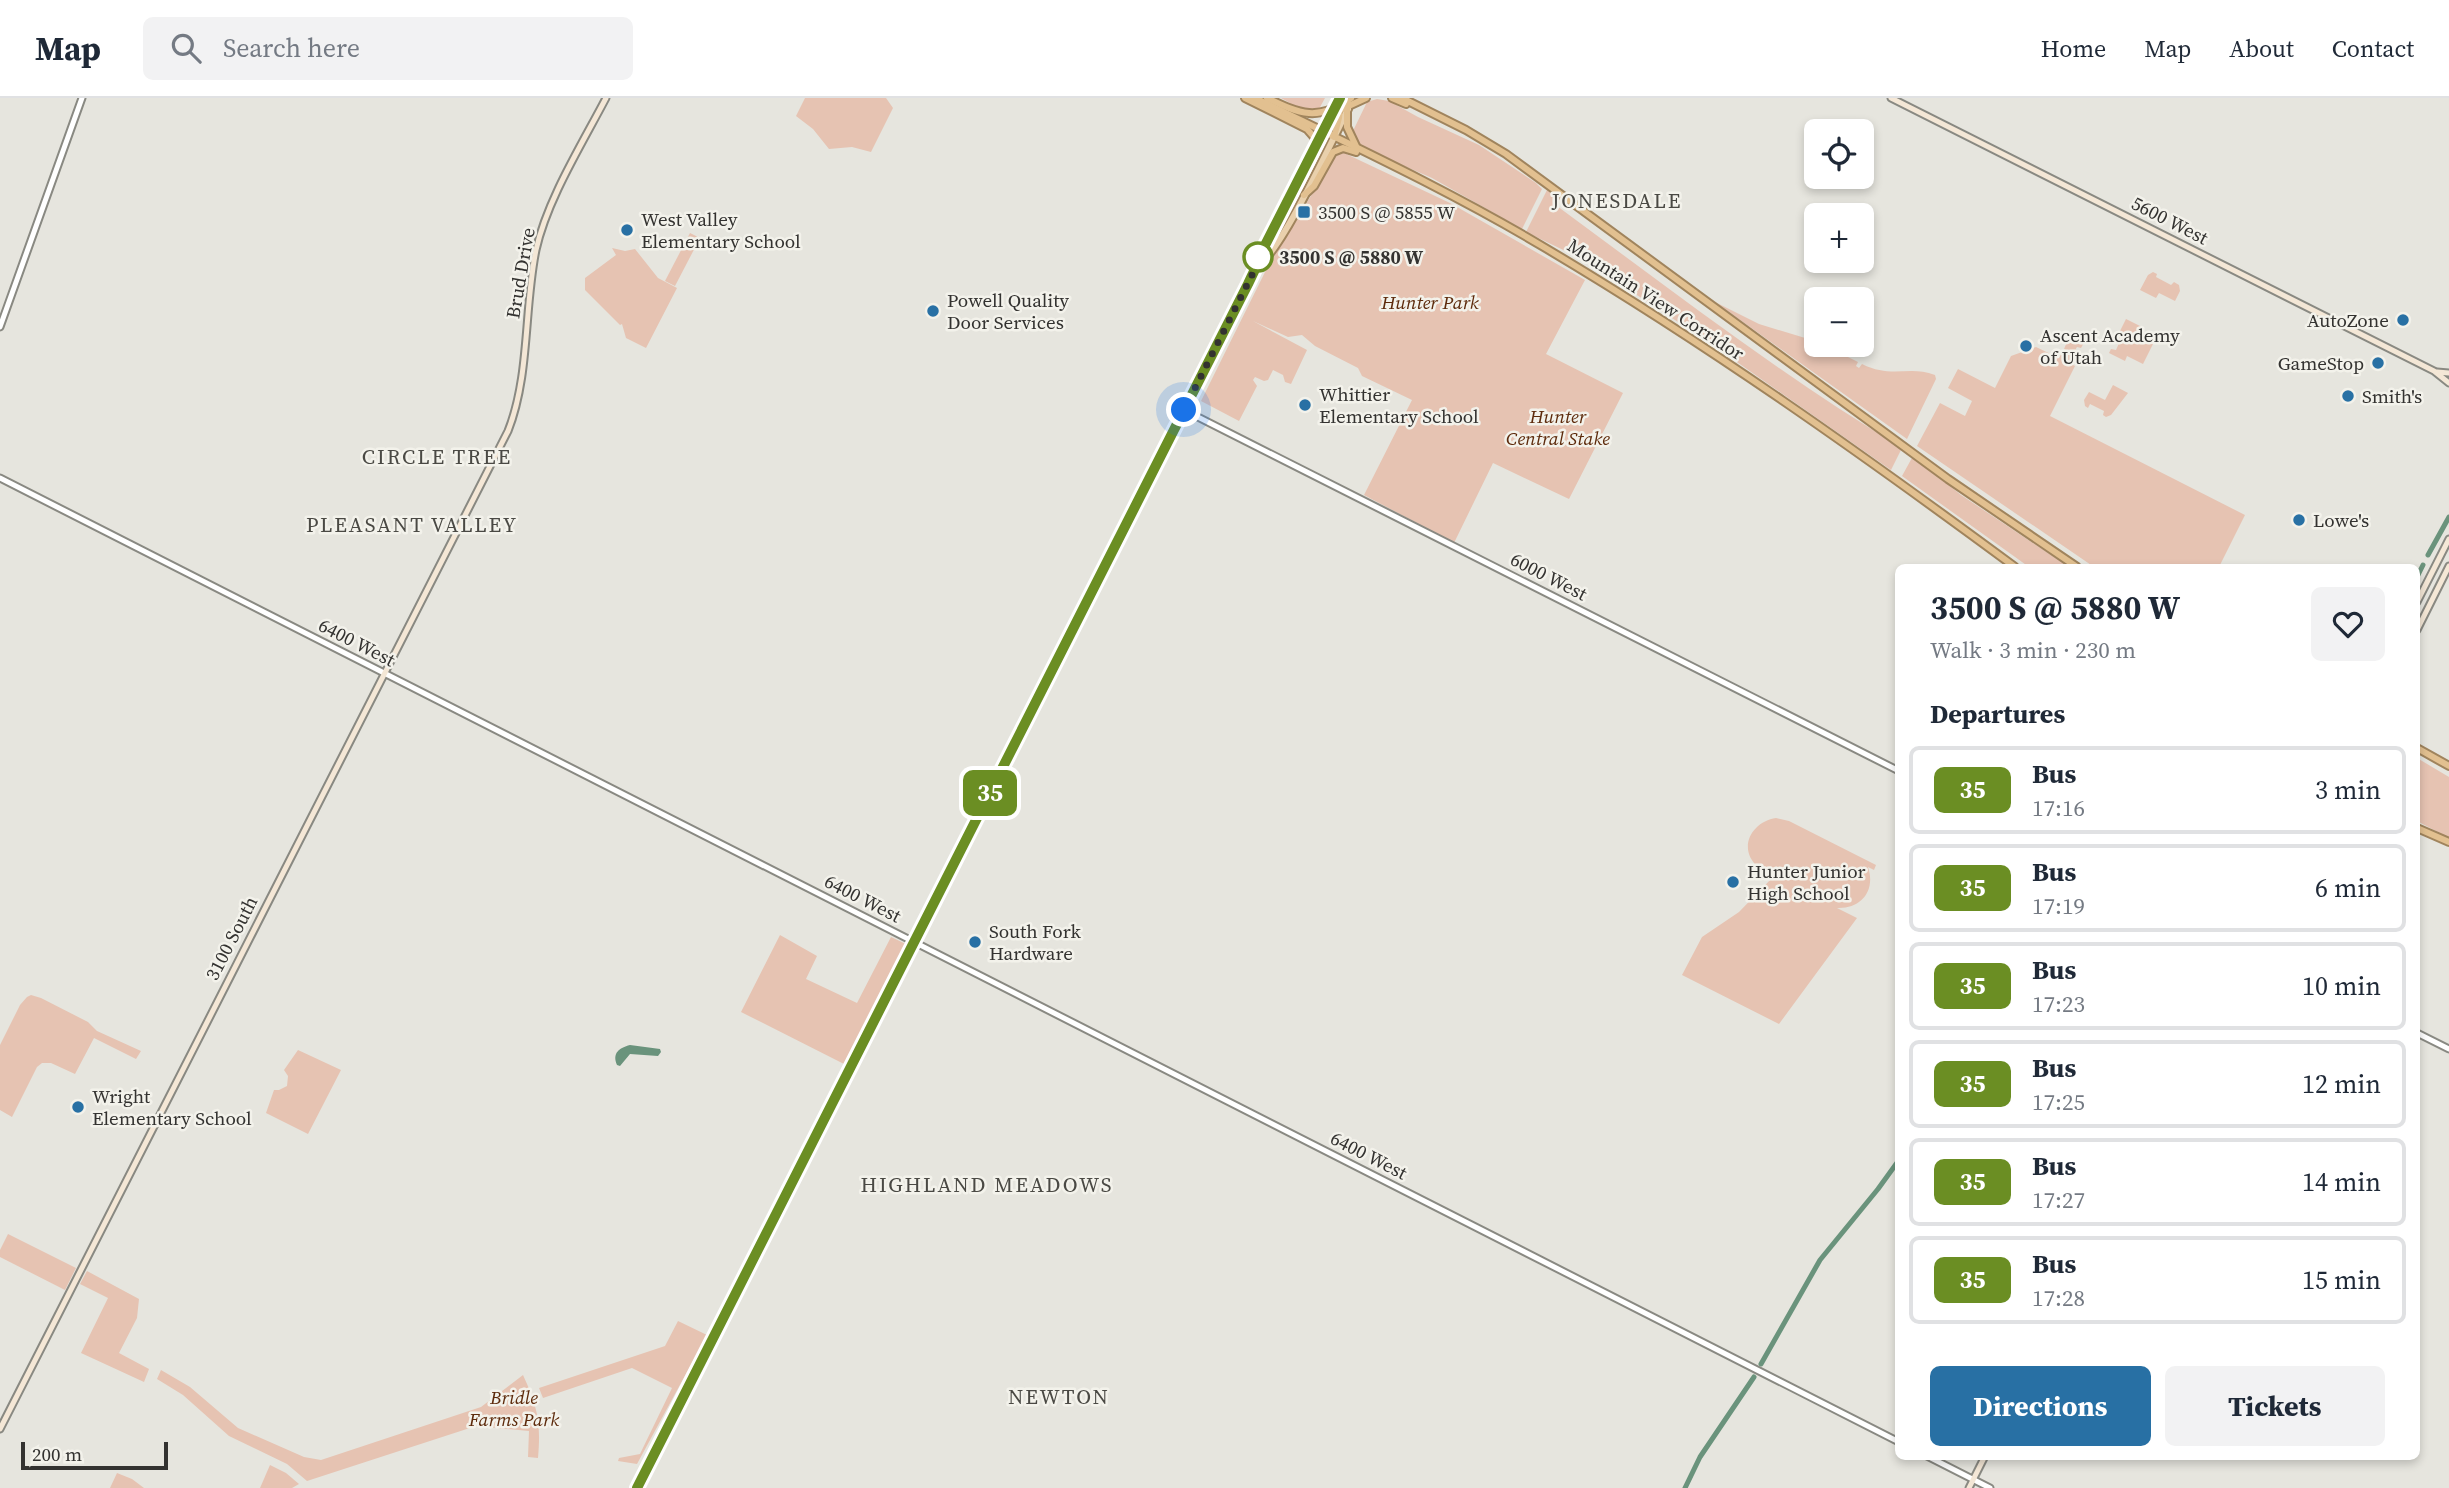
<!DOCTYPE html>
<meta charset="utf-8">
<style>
body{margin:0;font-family:"Source Serif 4",serif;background:#f2f2f3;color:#1f2937;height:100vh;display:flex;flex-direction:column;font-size:26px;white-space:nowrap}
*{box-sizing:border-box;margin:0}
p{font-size:23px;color:#747a83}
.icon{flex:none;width:38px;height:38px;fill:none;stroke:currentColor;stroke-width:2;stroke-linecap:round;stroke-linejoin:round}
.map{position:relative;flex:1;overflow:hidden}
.drawer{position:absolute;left:1895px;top:466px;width:525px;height:896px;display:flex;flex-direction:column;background:#fff;border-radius:10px;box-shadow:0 4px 10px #0003}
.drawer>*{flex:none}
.badge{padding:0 14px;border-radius:10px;font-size:24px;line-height:46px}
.buttons{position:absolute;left:1804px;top:21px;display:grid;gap:14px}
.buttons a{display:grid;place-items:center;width:70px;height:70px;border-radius:10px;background:#fff;box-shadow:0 4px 10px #0003;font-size:35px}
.scale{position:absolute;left:21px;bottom:18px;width:147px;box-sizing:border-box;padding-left:7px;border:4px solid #333230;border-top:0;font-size:19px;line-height:24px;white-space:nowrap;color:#333230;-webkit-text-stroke:5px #f3f2eb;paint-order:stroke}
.you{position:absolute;width:35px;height:35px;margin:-18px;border:5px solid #fff;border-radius:50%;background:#1a73e8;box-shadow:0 0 0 10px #1a73e833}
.map>.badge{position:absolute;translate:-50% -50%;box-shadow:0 0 0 4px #fff}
h2{padding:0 35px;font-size:26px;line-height:63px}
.round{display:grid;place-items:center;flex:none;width:74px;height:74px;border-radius:10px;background:#f2f2f3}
.summary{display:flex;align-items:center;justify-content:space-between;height:119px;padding:0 35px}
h1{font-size:33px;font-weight:700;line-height:52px}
.button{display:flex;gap:14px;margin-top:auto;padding:14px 35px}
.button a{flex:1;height:80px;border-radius:10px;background:#2870a4;color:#fff;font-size:28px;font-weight:700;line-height:80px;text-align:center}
.button a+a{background:#f2f2f3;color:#1f2937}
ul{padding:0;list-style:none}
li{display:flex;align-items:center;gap:21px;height:88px;margin:0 14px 10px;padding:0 21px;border:4px solid #e0e1e3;border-radius:10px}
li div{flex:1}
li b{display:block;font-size:26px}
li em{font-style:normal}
li .badge{min-width:77px;font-weight:700;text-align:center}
header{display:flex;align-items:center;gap:42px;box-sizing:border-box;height:98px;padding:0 35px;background:#fff;border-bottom:2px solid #e0e1e3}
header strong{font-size:33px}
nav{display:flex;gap:38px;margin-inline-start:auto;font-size:24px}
.search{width:490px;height:63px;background:#f2f2f3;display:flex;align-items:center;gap:18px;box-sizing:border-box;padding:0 24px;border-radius:10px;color:#747a83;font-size:26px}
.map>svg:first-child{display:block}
</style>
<header>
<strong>Map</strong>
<div class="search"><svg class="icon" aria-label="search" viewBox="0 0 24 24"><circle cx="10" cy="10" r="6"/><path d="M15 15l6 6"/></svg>Search here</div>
<nav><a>Home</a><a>Map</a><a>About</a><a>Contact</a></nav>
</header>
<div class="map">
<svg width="2449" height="1390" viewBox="0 0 2449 1390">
<rect width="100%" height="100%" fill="#e6e5de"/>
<g fill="#e6c3b2">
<path d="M805 0H886L893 10 871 54 852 49 829 51 813 31 796 18Z"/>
<path d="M1281 0H1325L1319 11 1309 13 1291 9 1290 5Z"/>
<path d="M1377 1 1389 3 1418 19 1479 47 1536 85 1542 91 1522 131 1432 80 1367 52 1357 44 1352 35 1367 4Z"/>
<path d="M1342 54 1450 105 1585 182 1546 256 1623 295 1569 401 1493 365 1454 445 1364 397 1412 302 1362 278 1358 270 1315 248 1302 237 1288 239 1253 223 1307 252 1291 286 1285 284 1283 277 1273 272 1268 282 1264 283 1255 279 1253 282 1257 288 1239 323 1201 303 1267 170 1312 96 1331 59Z"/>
<path d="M1547 92 1558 101 1557 108C1670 191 1782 278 1902 350L1891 372 1707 243 1582 161 1526 134Z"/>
<path d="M690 135 700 140 675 188 665 183Z"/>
<path d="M612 150 625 153 635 151 658 180 677 190 646 250 626 240 622 226 620 227 585 192V180L616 157Z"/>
<path d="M2153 174 2157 176 2156 179 2171 187 2174 184 2179 187 2180 193 2175 203 2159 195 2156 200 2140 192 2148 177Z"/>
<path d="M1715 204 1759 226 1815 243 1816 247 1828 249 1858 264 1856 268 1859 270 1862 266C1892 281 1909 267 1935 277L1936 281 1907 341Z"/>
<path d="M2126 221 2142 229 2140 234 2155 242 2143 266 2127 258 2125 263 2109 255 2111 251 2116 252 2120 243 2116 241Z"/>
<path d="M2076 236 2086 241 2081 250 2077 249 2073 256 2064 251 2067 244 2071 245Z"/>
<path d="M2036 249 2059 260 2063 253 2072 258 2069 265 2075 268 2050 318 2245 417 2219 469H2094L1917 348 1940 305 1965 318 1972 303 1948 290 1958 271 1995 290 2011 258Z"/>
<path d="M2113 287 2128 295 2111 317 2106 319 2103 317 2104 313 2090 306 2088 310 2085 308 2084 302 2089 294 2105 302Z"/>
<path d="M1913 358 1961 397 2069 469H2029L1902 378Z"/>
<path d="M2417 660 2449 679V740L2417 723Z"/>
<path d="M1776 720 1789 723 1876 767 1874 772 1868 769C1876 793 1861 811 1837 810L1857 820 1779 926 1682 877 1702 839 1739 814 1773 779C1768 775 1760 772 1755 766 1738 747 1754 723 1776 720Z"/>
<path d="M780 837 817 858 806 881 857 905 891 839 906 846 844 966 741 914Z"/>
<path d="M31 897 41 900 88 924 97 933 141 953 136 961 94 940 75 976 51 965H42L37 969 12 1019 0 1012V947L20 907 27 899Z"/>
<path d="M298 952 341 972 308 1036 266 1015 274 992H279L287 988 288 978 284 972Z"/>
<path d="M8 1136 76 1170 65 1192 0 1159V1152Z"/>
<path d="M87 1173 139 1201 137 1220 119 1255 149 1271 144 1284 81 1255 108 1200 80 1186Z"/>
<path d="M678 1223 707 1237 637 1366 618 1363 619 1360 640 1356 672 1290 632 1270 543 1300 539 1290 665 1248Z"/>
<path d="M161 1272 190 1289 238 1330 304 1359 321 1362 481 1309 523 1277C538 1310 541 1325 538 1360L528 1359 529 1333 476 1328 307 1383 287 1366 229 1338 183 1297 157 1281Z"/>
<path d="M270 1367 286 1375 299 1386 292 1390H260Z"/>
<path d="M117 1375 132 1381 144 1390H110Z"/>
</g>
<path fill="#6a937c" d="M630 947 660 951 661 954 658 958 630 956 620 968 617 967C612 955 619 950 630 947Z"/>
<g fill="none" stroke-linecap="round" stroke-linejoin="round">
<g stroke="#6a937c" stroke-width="5">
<path d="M2428 457 2449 419"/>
<path d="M2417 479 2423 467"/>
<path d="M1761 1266 1820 1162 1878 1091 1899 1062"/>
<path d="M1685 1390 1700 1359 1754 1279"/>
</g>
<g stroke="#898982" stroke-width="9">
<g id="tertiary">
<path d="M0 229 82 0"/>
<path d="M1184 312 1899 673"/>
<path d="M0 380 1899 1344"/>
<path d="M2417 935 2449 951"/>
<path d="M1927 1358 1990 1390"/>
</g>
</g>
<g stroke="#898982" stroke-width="9">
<g id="secondary">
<path d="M1891 0 2434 273 2449 285"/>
<path d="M2437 274 2449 275"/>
<path d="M2417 504 2449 441"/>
<path d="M2417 532 2449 468"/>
<path d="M0 1331 508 333C530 278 524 210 536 152 547 102 582 46 606 0"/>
<path d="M1969 1390 1985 1358"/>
</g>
</g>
<g stroke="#a0845d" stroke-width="10">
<g id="primary">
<path d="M1257 168C1280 157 1333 40 1348 11"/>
<path d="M637 1390 1239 205 1257 168 1258 161 1331 17"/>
</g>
</g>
<g stroke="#a0845d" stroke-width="10">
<g id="trunk">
<path d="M1245 0 1307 31 1314 39 1316 46"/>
<path d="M1255 0C1351 47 1450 93 1542 148 1706 245 1862 356 2015 469"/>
<path d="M1267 0C1300 16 1318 24 1351 0"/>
<path d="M1392 0 1406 6"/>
<path d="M1402 0 1466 32 1506 56 1948 381 2077 469"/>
<path d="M1347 2V29L1356 48"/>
<path d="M1329 21 1340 12 1366 0"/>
<path d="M1334 39 1339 20 1341 0"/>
<path d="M1304 97 1314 88 1333 54 1343 50 1356 54"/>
<path d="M2417 650 2449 668"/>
<path d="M2417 730 2449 744"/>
</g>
</g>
<use href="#tertiary" stroke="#fff" stroke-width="5"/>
<use href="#secondary" stroke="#f4e7d6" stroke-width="5"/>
<use href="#primary" stroke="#e9d0ac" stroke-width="6"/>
<use href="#trunk" stroke="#e2c090" stroke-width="6"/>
</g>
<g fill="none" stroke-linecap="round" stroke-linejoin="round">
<g stroke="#fff" stroke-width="16">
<path id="line" d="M637 1390 1248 186 1257 167 1258 161 1340 0"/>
</g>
<use href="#line" stroke="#6b8e23" stroke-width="10"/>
<path stroke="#333230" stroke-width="7" stroke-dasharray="0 12.6" d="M1184 312 1257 167 1258 159"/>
</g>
<g fill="#2870a4" stroke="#f3f2eb" stroke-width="2.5">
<rect x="1297" y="107" width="14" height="14" rx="3.5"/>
<circle cx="627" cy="132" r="7"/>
<circle cx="933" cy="213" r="7"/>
<circle cx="2403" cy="222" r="7"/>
<circle cx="2026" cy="248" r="7"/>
<circle cx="2378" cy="265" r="7"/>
<circle cx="2348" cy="298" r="7"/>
<circle cx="1305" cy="307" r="7"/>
<circle cx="2299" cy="422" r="7"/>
<circle cx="1733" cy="784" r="7"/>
<circle cx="975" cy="844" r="7"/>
<circle cx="78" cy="1009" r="7"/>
</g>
<circle fill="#fff" stroke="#6b8e23" stroke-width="3.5" cx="1258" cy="159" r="14"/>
<g text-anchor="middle" stroke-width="5" stroke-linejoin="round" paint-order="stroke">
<g font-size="19" fill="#333230" stroke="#f3f2eb" text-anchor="start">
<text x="1318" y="121">3500 S @ 5855 W</text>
<text x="641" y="128">West Valley<tspan x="641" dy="22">Elementary School</tspan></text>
<text x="947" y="209">Powell Quality<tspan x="947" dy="22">Door Services</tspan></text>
<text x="2389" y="229" text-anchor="end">AutoZone</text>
<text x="2040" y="244">Ascent Academy<tspan x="2040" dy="22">of Utah</tspan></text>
<text x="2364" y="272" text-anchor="end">GameStop</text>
<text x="1319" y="303">Whittier<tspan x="1319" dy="22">Elementary School</tspan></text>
<text x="2362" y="305">Smith's</text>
<text x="2313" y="429">Lowe's</text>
<text x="1747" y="780">Hunter Junior<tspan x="1747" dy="22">High School</tspan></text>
<text x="989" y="840">South Fork<tspan x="989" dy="22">Hardware</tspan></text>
<text x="92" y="1005">Wright<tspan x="92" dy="22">Elementary School</tspan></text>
</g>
<g font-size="19" fill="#333230" stroke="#f3f2eb">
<text transform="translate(2170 122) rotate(27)" y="7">5600 West</text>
<text transform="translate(520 175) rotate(-80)" y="7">Brud Drive</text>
<text transform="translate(1656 201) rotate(33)" y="7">Mountain View Corridor</text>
<text transform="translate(1549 478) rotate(27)" y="7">6000 West</text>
<text transform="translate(357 544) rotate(27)" y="7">6400 West</text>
<text transform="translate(863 800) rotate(27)" y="7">6400 West</text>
<text transform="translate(231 840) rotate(-63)" y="7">3100 South</text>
<text transform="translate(1369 1057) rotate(27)" y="7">6400 West</text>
</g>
<g font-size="19" font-weight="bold" fill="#333230" stroke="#f3f2eb" text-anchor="start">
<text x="1279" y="166">3500 S @ 5880 W</text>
</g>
<g font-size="19" font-style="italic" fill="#5d2a0b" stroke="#f3f2eb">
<text x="1430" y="211">Hunter Park</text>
<text x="1558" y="325">Hunter<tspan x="1558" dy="22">Central Stake</tspan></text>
<text x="514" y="1306">Bridle<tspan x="514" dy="22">Farms Park</tspan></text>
</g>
<g font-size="21" letter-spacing="2" fill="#4a4944" stroke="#f3f2eb">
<text x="1617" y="110">JONESDALE</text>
<text x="437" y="366">CIRCLE TREE</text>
<text x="412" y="434">PLEASANT VALLEY</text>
<text x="987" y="1094">HIGHLAND MEADOWS</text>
<text x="1059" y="1306">NEWTON</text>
</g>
</g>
</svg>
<div class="buttons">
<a><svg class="icon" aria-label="locate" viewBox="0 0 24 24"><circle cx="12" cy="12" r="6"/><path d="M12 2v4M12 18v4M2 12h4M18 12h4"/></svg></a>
<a>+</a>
<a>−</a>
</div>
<div class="scale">200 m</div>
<div class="you" style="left:1184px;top:312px"></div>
<b class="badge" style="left:990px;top:695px;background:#6b8e23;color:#fff">35</b>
<section class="drawer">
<div class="summary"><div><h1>3500 S @ 5880 W</h1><p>Walk · 3 min · 230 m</p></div><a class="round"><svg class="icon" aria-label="heart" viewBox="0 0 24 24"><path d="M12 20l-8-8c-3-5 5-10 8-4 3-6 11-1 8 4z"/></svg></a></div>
<h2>Departures</h2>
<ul>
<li><span class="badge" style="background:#6b8e23;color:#fff">35</span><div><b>Bus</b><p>17:16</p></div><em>3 min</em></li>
<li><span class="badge" style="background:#6b8e23;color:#fff">35</span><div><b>Bus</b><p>17:19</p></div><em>6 min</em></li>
<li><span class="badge" style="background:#6b8e23;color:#fff">35</span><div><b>Bus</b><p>17:23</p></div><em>10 min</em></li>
<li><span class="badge" style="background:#6b8e23;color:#fff">35</span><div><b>Bus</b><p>17:25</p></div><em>12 min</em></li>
<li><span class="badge" style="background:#6b8e23;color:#fff">35</span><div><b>Bus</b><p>17:27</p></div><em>14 min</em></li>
<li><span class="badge" style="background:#6b8e23;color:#fff">35</span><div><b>Bus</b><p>17:28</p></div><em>15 min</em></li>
</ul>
<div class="button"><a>Directions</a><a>Tickets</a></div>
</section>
</div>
